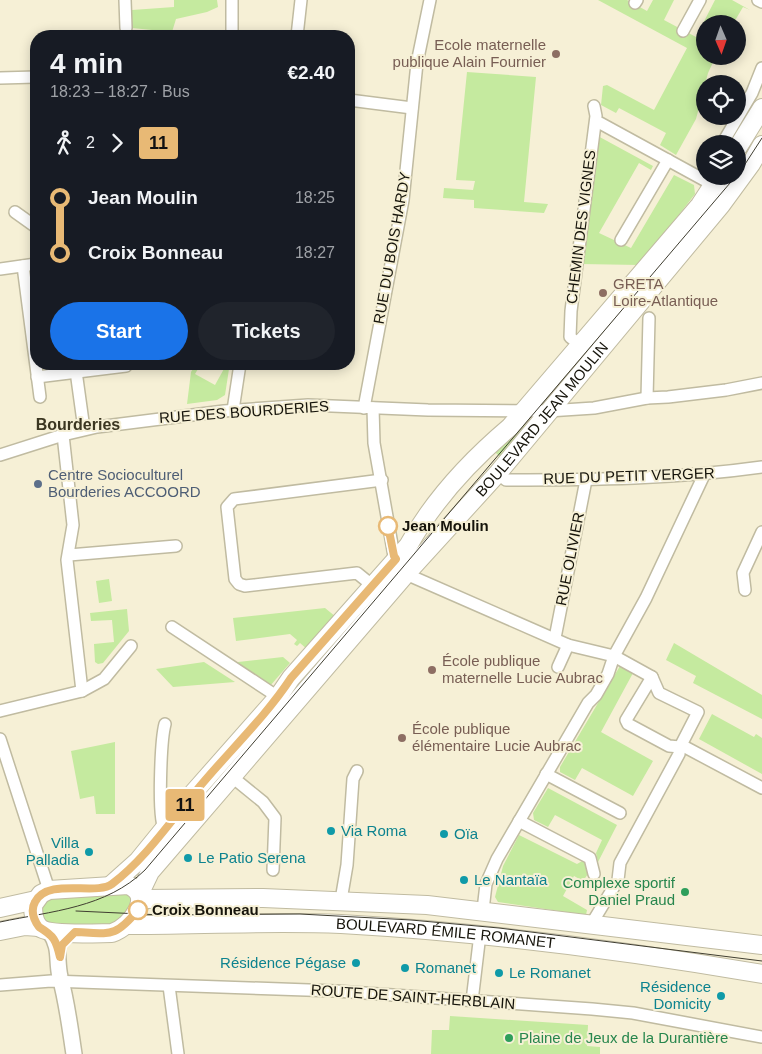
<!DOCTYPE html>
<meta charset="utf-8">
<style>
body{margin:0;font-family:Arial,sans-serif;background:#20242c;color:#f1f3f6;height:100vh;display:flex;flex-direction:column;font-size:19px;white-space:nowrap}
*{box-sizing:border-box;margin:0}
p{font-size:16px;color:#9ea1a6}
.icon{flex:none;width:28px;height:28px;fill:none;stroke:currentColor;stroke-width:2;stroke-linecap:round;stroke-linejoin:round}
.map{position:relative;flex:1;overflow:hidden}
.panel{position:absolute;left:30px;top:30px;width:325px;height:340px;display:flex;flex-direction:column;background:#171b24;border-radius:20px;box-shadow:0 2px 12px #0003}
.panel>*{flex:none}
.badge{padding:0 10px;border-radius:4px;font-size:18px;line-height:32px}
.needle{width:32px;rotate:178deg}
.controls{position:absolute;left:696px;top:15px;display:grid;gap:10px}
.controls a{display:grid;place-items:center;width:50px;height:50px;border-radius:50%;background:#171b24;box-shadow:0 2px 12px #0003;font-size:25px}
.map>.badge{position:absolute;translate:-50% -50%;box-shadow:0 0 0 2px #fff}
.legs{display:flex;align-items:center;gap:8px;height:55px;padding:0 20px;font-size:16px}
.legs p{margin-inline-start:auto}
.overview{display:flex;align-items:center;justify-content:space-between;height:85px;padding:0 20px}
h1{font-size:28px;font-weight:700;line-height:38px}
.button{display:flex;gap:10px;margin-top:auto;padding:10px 20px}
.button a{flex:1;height:58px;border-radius:30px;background:#1a73e8;color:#fff;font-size:20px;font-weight:700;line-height:58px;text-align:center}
.button a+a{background:#20242c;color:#f1f3f6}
ul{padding:0 20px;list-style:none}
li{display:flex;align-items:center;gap:18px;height:55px;font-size:19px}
li i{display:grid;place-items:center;width:8px;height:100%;margin:0 6px;background:currentColor}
li i::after{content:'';width:12px;height:12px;margin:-6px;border:4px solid;border-radius:50%;background:#171b24}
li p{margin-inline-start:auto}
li:first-child i{background:linear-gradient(#0000 50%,currentColor 0)}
li:last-child i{background:linear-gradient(currentColor 50%,#0000 0)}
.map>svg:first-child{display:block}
</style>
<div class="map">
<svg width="762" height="1054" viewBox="0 0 762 1054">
<rect width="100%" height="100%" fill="#f6f0d6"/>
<g fill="#c5ea9f">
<path d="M174 0H217L218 7 207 12 176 19 172 32 132 28V10L174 7Z"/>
<path d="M598 0H627L647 11 653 0H674L664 20 696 37 715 0H732L750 10 743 7 733 24H705V56H716L708 73 696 119 676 155 660 145 666 133 619 108 616 113 601 105 603 86 607 85 654 110 687 48Z"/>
<path d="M467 72 536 77 524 202 548 204 544 213 474 208V200L443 198 444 188 473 190 475 181 456 180Z"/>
<path d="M596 135 653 166 651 170 639 163 599 233 631 248 674 175 694 185 695 194 640 265 580 264Z"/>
<path d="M196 364H201L195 374 215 385 225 367 229 369 225 395 217 400 187 404 191 372Z"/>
<path d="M520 419 527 426 504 460 490 448Z"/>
<path d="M109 579 112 601 99 603 96 581Z"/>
<path d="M325 608 336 617 308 650 300 643 297 646 294 644 297 640 290 634 236 641 233 618Z"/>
<path d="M127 609 129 631 103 663 98 664 95 662 94 644 114 642 112 620 91 621 90 613Z"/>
<path d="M674 643 762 695V719L693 683 696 676 666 660Z"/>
<path d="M283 657 290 663 270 686 239 666 238 662Z"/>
<path d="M204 662 235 682 173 687 156 669Z"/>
<path d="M620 666 633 673 601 732 653 761 633 796 582 768 575 780 560 772V767Z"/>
<path d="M712 714 754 737 756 734 762 738V774L699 739Z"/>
<path d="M115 742V814H96L94 796 80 799 71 751Z"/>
<path d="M548 788 617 825 598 862 596 853 602 840 555 815 548 827 534 820 533 813Z"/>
<path d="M519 835 577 864 584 860 588 874 583 881 574 876 563 896 587 910 586 915 498 902 495 897 503 866Z"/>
<path d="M126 890 134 901 120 924 45 927 40 904 43 899Z"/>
<path d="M450 1016 588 1025 587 1046 600 1047V1054H431L432 1030H449Z"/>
</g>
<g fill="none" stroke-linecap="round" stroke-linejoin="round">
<g stroke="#c0bba1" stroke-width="14">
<g id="street">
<path d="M125 0 126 28"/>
<path d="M232 0V36"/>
<path d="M758 0 762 2"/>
<path d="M635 3 637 0"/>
<path d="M683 31 700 0"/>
<path d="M297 36 301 0"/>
<path d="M0 78 36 77"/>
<path d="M349 100 412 108"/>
<path d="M600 123 719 188"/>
<path d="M722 144 752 93 762 68"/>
<path d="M15 212 36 227"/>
<path d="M621 240 668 160"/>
<path d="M23 266 40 397"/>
<path d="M0 269 36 264"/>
<path d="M579 344 570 337 571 311 596 116 594 106"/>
<path d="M75 364 84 429"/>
<path d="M37 377 126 366V364"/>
<path d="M647 398 649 318"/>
<path d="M364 408 403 200 417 63 430 0"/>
<path d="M373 408 374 443 394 556 397 559"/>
<path d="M233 410 240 364"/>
<path d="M63 435 73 525 67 560 82 691"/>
<path d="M0 455 63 435 97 427 224 411 308 405 428 410 548 411 594 408 647 398 668 397 726 390 762 383"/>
<path d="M498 473 506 480C592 480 677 479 762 467"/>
<path d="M69 555 176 546"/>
<path d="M406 574 568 645 614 656 652 677 659 693 698 712 680 747H685L762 788"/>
<path d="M373 586 357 573 245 586 239 584 235 579 227 507 234 499 382 480"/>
<path d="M745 590 743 573 762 532"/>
<path d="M172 627 278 697"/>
<path d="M555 638 586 480"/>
<path d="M558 667 568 645"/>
<path d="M0 711 82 691 104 679 131 646"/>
<path d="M165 724C161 739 157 820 165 831"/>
<path d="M0 739 49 890"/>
<path d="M546 774 620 813"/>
<path d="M231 776 263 802 275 818 273 870"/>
<path d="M519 821 590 858 594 874"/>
<path d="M341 900 347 865 353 779 357 771"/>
<path d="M483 910 486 884 497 859 588 703 596 695 608 674 614 656 646 598 704 475"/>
<path d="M592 923 618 880 620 863 679 754 680 747 669 746 628 724 626 720 652 677"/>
<path d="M0 985 51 981 336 991 592 1009 633 1013 762 1037"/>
<path d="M169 986 178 1054"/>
<path d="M472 1001 480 934"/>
</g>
</g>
<g stroke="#c0bba1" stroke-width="18">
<path id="secondary" d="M50 932C61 949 56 959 60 977 67 1002 70 1028 74 1054"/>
</g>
<g stroke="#c0bba1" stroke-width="20">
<g id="primary">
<path d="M738 147 762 108"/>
<path d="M128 885C155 895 131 927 112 933 98 933 48 936 39 927 34 922 33 912 33 905L41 894 49 890Z"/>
<path d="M110 886 138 861 194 792 278 697 291 678 408 546C433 501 471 460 510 427L700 205 719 176"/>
<path id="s1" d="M140 893 150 872 406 574 498 473 721 205 751 164 762 145"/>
<path d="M141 899 263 898 427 905 762 945"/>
<path d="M0 908 36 900"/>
<path id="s2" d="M126 925C198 925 269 921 341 924 482 932 623 950 762 974"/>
<path d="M0 931 25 926 39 927"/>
</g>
</g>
<use href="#street" stroke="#fff" stroke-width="11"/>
<use href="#secondary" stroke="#fff" stroke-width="15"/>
<use href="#primary" stroke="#fff" stroke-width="18"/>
<g stroke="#403e31" stroke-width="1">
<path d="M738 175 762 138"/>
<path d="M76 911 162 915 300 914 411 920 499 928 762 961"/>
<path d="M0 922C52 911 106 908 145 870L736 176"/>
</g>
</g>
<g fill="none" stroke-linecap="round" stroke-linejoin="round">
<g stroke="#fff" stroke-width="11">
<path id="line-1" d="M138 910C114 939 110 933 75 932L62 945 60 957C56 940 54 936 39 927 34 920 30 911 35 902 48 877 96 896 112 884 146 858 169 823 196 791 227 753 264 719 291 678L396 559 394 556 388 526"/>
</g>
<use href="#line-1" stroke="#e8b975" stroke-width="8"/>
</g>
<g fill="#8d6e63" stroke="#f6f0d6" stroke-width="2">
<circle cx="556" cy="54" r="5"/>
<circle cx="603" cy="293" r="5"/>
<circle cx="432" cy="670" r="5"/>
<circle cx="402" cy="738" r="5"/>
</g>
<circle fill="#5c6f8a" stroke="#f6f0d6" stroke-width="2" cx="38" cy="484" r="5"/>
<g fill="#fff" stroke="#e8b975" stroke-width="2.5">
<circle cx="388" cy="526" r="9"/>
<circle cx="138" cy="910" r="9"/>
</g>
<g fill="#0f9aa8" stroke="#f6f0d6" stroke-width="2">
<circle cx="331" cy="831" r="5"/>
<circle cx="444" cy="834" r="5"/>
<circle cx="89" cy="852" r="5"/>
<circle cx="188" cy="858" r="5"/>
<circle cx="464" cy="880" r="5"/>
<circle cx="356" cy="963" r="5"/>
<circle cx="405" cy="968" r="5"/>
<circle cx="499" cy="973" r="5"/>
<circle cx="721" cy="996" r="5"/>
</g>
<g fill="#2e9e5b" stroke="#f6f0d6" stroke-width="2">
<circle cx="685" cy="892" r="5"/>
<circle cx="509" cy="1038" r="5"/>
</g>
<g text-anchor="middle" stroke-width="4" stroke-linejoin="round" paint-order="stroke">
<g font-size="15" fill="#785e54" stroke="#f6f0d6" text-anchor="start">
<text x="546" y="50" text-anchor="end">Ecole maternelle<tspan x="546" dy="17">publique Alain Fournier</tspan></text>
<text x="613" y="289">GRETA<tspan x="613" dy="17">Loire-Atlantique</tspan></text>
<text x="442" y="666">École publique<tspan x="442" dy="17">maternelle Lucie Aubrac</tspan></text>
<text x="412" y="734">École publique<tspan x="412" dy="17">élémentaire Lucie Aubrac</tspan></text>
</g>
<g font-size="15" fill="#16140b" stroke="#f6f0d6">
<text transform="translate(581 227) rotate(-83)" y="5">CHEMIN DES VIGNES</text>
<text transform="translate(392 248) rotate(-80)" y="5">RUE DU BOIS HARDY</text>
<text transform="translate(244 412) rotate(-4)" y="5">RUE DES BOURDERIES</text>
<text dy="5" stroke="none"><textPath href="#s1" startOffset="622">BOULEVARD JEAN MOULIN</textPath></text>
<text transform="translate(629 476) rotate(-2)" y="5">RUE DU PETIT VERGER</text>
<text transform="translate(570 559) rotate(-79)" y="5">RUE OLIVIER</text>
<text dy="5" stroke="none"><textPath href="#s2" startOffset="320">BOULEVARD ÉMILE ROMANET</textPath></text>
<text transform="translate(413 997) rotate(4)" y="5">ROUTE DE SAINT-HERBLAIN</text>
</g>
<g font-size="15" fill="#4e5e75" stroke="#f6f0d6" text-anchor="start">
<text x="48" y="480">Centre Socioculturel<tspan x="48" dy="17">Bourderies ACCOORD</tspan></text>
</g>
<g font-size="15" font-weight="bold" fill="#16140b" stroke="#f6f0d6" text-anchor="start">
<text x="402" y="531">Jean Moulin</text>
<text x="152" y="915">Croix Bonneau</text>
</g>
<g font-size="15" fill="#0d838f" stroke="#f6f0d6" text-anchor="start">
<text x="341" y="836">Via Roma</text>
<text x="454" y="839">Oïa</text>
<text x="79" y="848" text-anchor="end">Villa<tspan x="79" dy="17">Palladia</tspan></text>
<text x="198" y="863">Le Patio Serena</text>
<text x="474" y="885">Le Nantaïa</text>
<text x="346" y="968" text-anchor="end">Résidence Pégase</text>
<text x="415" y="973">Romanet</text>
<text x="509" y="978">Le Romanet</text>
<text x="711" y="992" text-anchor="end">Résidence<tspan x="711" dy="17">Domicity</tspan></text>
</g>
<g font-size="15" fill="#27864d" stroke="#f6f0d6" text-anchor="end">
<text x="675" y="888">Complexe sportif<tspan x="675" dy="17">Daniel Praud</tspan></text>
<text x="519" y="1043" text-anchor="start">Plaine de Jeux de la Durantière</text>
</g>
<g font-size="16" font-weight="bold" fill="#3b3621" stroke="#f6f0d6">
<text x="78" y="430">Bourderies</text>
</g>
</g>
</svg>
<div class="controls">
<a><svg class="needle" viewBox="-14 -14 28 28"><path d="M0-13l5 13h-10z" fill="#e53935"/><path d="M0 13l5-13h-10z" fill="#9ea1a6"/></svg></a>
<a><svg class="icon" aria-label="locate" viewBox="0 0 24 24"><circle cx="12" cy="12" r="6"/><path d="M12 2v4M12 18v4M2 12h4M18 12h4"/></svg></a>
<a><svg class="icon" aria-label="layers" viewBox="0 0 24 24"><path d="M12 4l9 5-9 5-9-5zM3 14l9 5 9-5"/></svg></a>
</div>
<b class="badge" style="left:185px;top:805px;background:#e8b975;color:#111">11</b>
<section class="panel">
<div class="overview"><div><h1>4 min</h1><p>18:23 – 18:27 · Bus</p></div><b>€2.40</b></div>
<div class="legs"><svg class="icon" aria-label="walk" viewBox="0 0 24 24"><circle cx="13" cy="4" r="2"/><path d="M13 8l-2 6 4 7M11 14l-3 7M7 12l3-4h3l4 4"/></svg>2<svg class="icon" aria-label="forward" viewBox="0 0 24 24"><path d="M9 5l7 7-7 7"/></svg><b class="badge" style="background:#e8b975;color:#111">11</b></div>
<ul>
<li><i style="color:#e8b975"></i><b>Jean Moulin</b><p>18:25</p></li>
<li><i style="color:#e8b975"></i><b>Croix Bonneau</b><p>18:27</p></li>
</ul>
<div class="button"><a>Start</a><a>Tickets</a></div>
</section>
</div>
